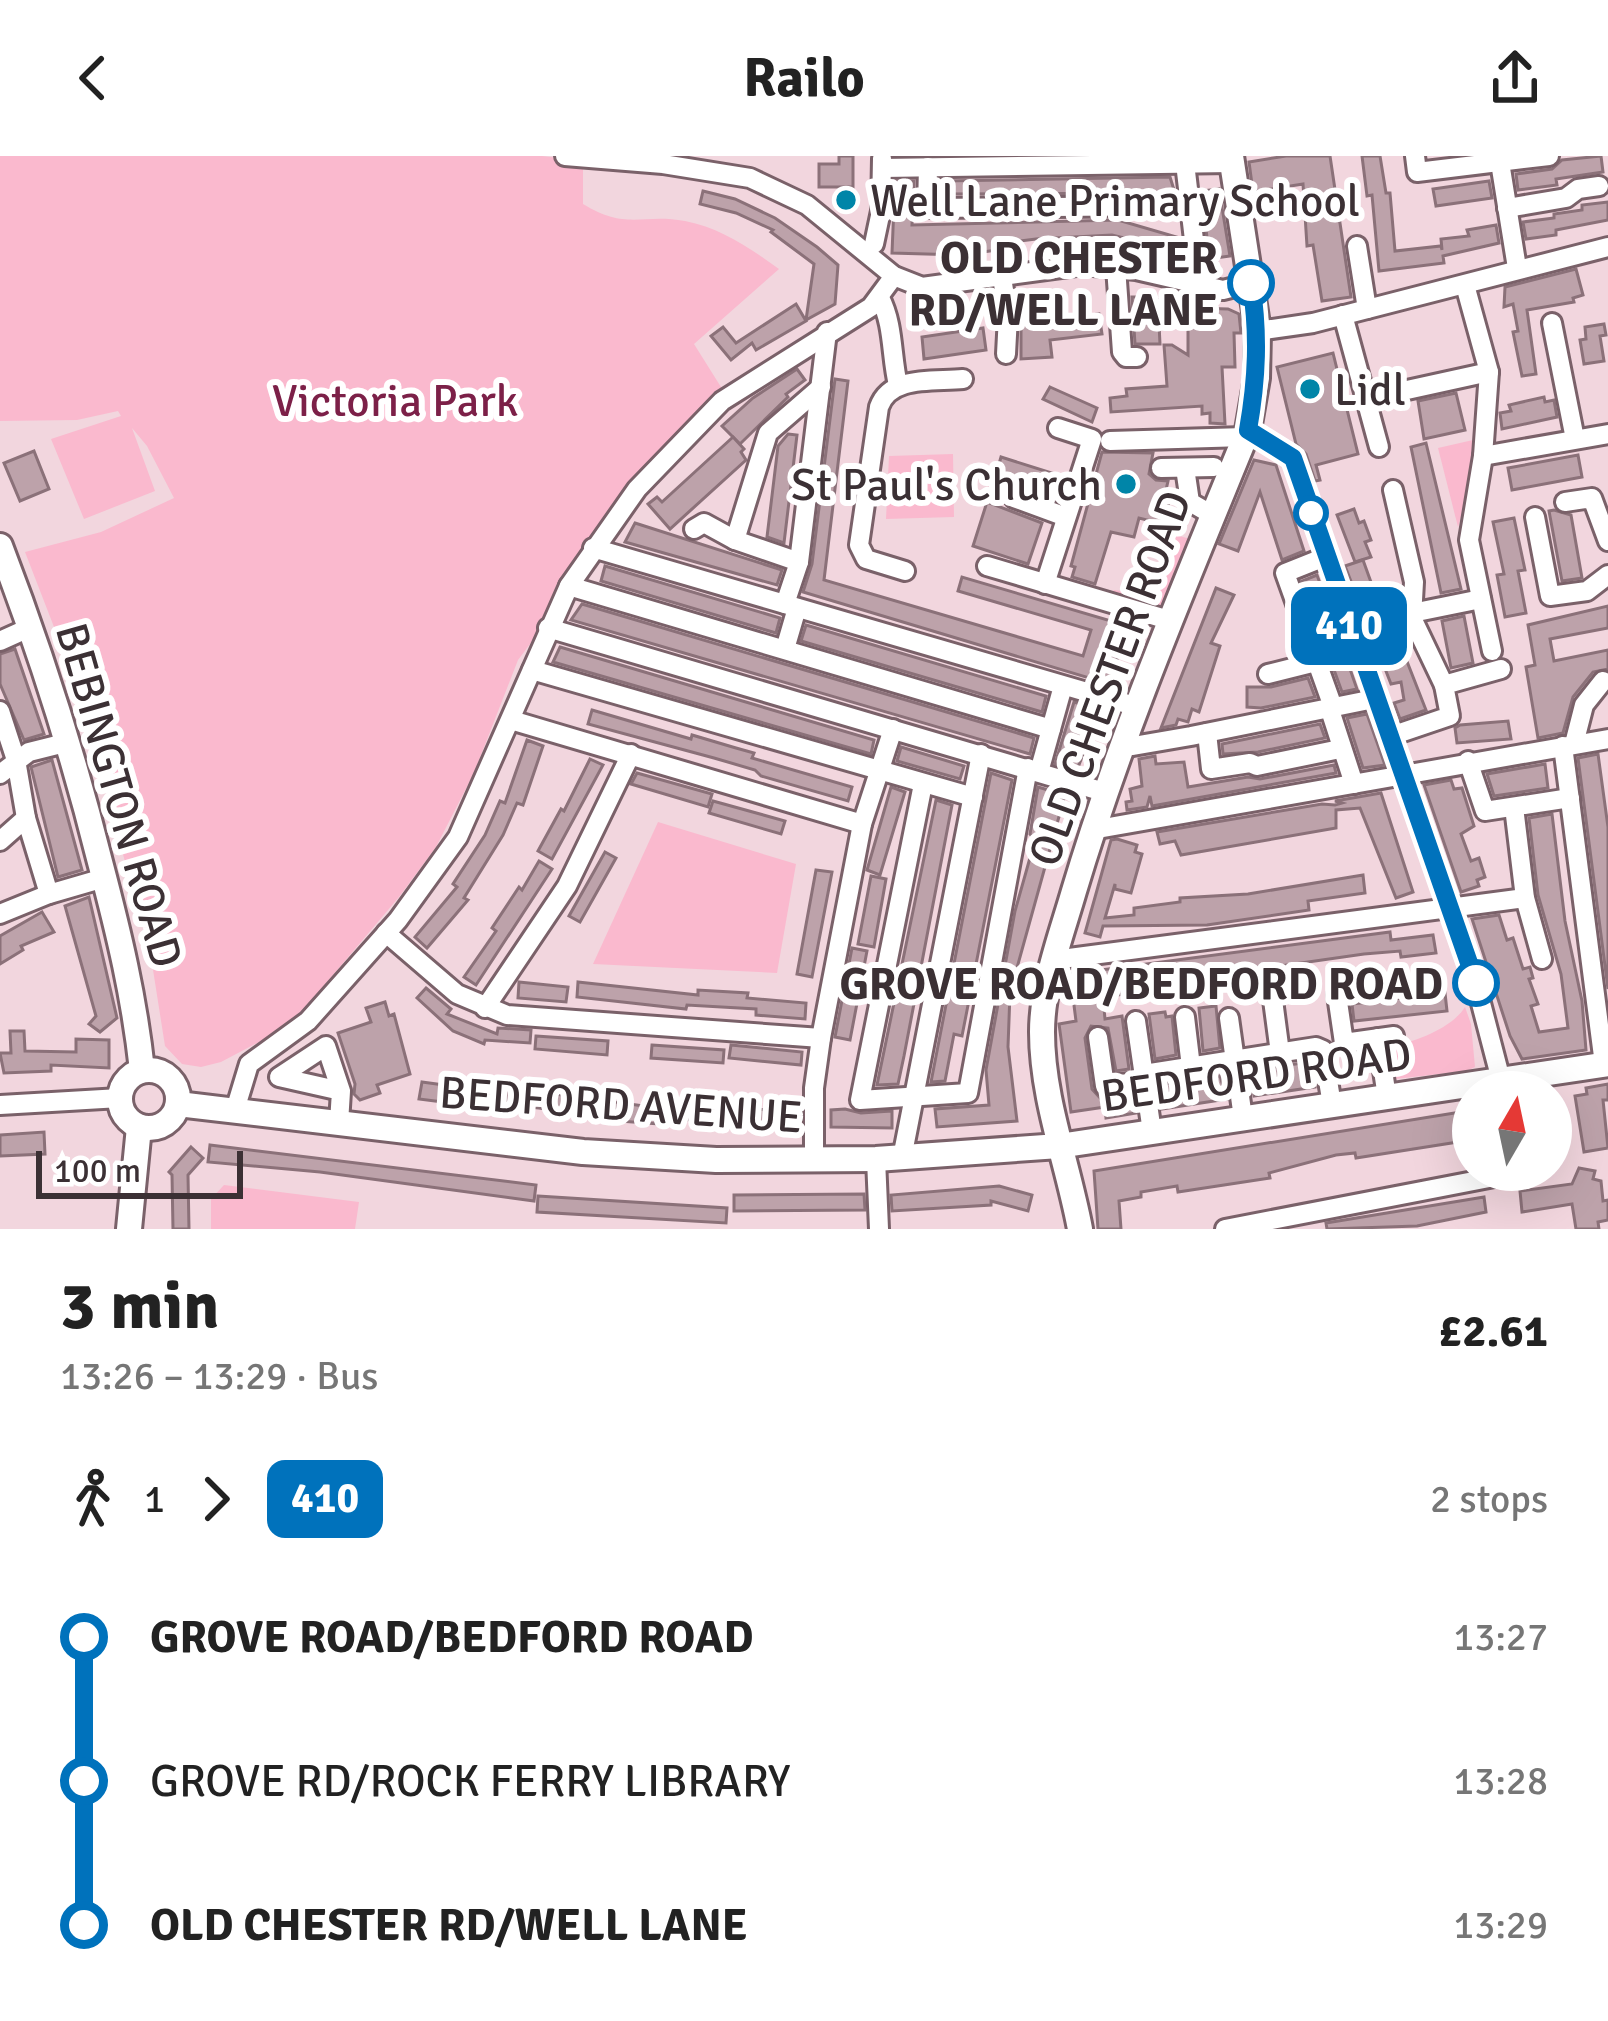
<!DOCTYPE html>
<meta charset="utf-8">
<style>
body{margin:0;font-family:Signika,sans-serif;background:#f2f2f2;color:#222;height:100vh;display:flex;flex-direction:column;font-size:45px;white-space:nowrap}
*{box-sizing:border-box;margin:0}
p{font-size:39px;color:#767676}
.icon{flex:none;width:66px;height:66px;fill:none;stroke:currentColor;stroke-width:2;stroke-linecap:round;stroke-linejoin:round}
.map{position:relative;height:1073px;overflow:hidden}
.sheet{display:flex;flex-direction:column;background:#fff;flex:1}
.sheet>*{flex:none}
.badge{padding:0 24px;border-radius:18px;font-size:42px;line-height:78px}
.needle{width:78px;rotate:9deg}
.controls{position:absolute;left:1452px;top:915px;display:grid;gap:24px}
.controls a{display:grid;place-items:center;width:120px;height:120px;border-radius:50%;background:#fff;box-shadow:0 12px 48px #0002;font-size:60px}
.scale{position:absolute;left:36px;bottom:30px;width:207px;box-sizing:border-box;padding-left:12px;border:6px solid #3b3034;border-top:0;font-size:33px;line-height:42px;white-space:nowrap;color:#3b3034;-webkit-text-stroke:9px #fff;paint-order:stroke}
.map>.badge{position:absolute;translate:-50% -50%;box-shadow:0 0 0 6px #fff}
.legs{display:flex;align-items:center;gap:18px;height:132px;padding:0 60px;font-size:39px}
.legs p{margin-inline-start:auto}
.summary{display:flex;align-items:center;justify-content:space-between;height:204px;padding:0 60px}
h1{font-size:66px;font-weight:700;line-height:90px}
ul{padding:0 60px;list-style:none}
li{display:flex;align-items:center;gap:42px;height:144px;font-size:45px}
li i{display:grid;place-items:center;width:18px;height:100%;margin:0 15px;background:currentColor}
li i::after{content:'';width:30px;height:30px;margin:-15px;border:9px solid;border-radius:50%;background:#fff}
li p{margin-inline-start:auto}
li:first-child i{background:linear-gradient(#0000 50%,currentColor 0)}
li:last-child i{background:linear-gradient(currentColor 50%,#0000 0)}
header{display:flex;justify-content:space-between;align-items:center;height:156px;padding:0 60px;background:#fff;font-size:54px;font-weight:700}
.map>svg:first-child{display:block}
</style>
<header><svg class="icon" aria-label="back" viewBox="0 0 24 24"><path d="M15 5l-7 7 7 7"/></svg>Railo<svg class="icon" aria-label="share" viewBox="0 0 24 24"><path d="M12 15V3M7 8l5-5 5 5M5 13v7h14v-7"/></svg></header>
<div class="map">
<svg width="1608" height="1073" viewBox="0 0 1608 1073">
<rect width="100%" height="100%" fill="#f2d6de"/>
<g fill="#fab9ce">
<path d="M0 0H542L583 5V48C627 75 642 57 685 65 721 72 750 92 779 113L694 188 726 239 697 266 518 504 474 617 436 691 399 741 300 858 278 876 221 906 201 911 182 908 165 890 151 801 78 533 25 396 101 376 174 342 147 290 132 272 155 335 84 363 51 283 121 260 118 255 77 264 0 265Z"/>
<path d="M1473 284 1469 334 1458 371 1438 292Z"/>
<path d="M953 298 954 361 886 363 889 300Z"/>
<path d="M1171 378 1195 384 1168 456 1138 445 1133 449 1107 441 1114 434 1137 437 1159 430 1160 407 1169 408 1173 402 1164 388Z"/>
<path d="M658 666 796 708 777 817 593 808Z"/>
<path d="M1465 851 1471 868 1475 911 1467 915 1395 923 1392 889C1415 887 1453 871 1465 851Z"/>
<path d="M224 1029 359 1046 355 1073H211V1043Z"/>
</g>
<g fill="#bda2aa" stroke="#8b7179" stroke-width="3">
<path d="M839 0H853V31H819V8H839Z"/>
<path d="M1286 0H1330L1351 141 1322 145 1313 89 1307 90 1303 28 1253 36 1249 6Z"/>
<path d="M1362 0H1380L1386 37H1390L1395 95 1441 90 1442 94 1441 83 1469 80 1467 74 1496 69 1499 87 1443 100 1444 107 1379 115 1372 39 1367 40Z"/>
<path d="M1601 0 1603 16 1556 23 1557 29 1518 34 1516 18 1552 13 1562 4Z"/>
<path d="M1170 21 1175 37 941 38V25Z"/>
<path d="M895 25H914L912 69 1118 64 1180 82 1177 95 1112 79 1036 83 1012 86V92L961 99 892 97Z"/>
<path d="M1489 25 1492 42 1436 50 1433 33Z"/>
<path d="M1219 33 1230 100 1201 104 1200 96 1207 82 1202 35Z"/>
<path d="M703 35 735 43 775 62 817 91 838 109 835 148 806 164 814 108 771 76 773 74 736 57 700 48Z"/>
<path d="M1608 46V64L1556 74V79L1526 83 1523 66 1554 62V58L1582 54V49Z"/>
<path d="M1576 113 1583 139 1573 142 1574 146 1527 154 1536 218 1522 220 1513 176 1518 175 1513 148 1504 151 1505 131Z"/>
<path d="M1132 141H1140V145L1183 142 1184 148H1195L1196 152 1228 153 1239 158 1241 177H1234L1235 211H1222L1225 268 1210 267V257L1202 258V250L1111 256 1110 242 1127 240 1126 233 1167 230 1164 189H1172L1188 199V166L1159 168 1160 188H1135Z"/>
<path d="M796 148 806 165 756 194 752 187 731 204 711 180 723 171 736 187Z"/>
<path d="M1032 152 1049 153 1050 164 1099 158 1102 178 1050 184 1052 201 1021 203V154Z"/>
<path d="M1604 168 1606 179 1600 180 1604 205 1584 208 1580 184 1586 183 1585 171Z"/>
<path d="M983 172 986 194 924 203 922 181Z"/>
<path d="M1333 197 1358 298 1316 309 1320 324 1315 325 1306 298 1296 288 1277 211Z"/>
<path d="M797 213 805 224 786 238 788 241 740 288 722 270 753 242Z"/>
<path d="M835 223 848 225 824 424 1083 500 1091 474 958 435 962 421 1128 470 1109 528 803 436 812 408Z"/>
<path d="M1050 231 1097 252 1092 266 1043 243Z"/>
<path d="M1456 237 1465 274 1424 283 1418 245Z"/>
<path d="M1544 241 1545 246 1554 244 1557 261 1502 273 1500 257 1511 255 1509 249Z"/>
<path d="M788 278 797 279 784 387 767 381 778 290Z"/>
<path d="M733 281 744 293 741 296 746 304 670 373 648 348 657 341 662 346Z"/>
<path d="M1426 287 1461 433 1441 437 1411 291Z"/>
<path d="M34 295 49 333 20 345 4 307Z"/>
<path d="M1102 296 1153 297 1149 318 1156 324 1168 325 1166 334 1172 336 1164 364 1159 367 1139 362 1134 381 1111 376 1095 428 1072 421 1075 411 1071 410Z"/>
<path d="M1578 299 1582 321 1512 334 1508 312Z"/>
<path d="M1001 301 1058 319 1053 334 997 315Z"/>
<path d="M1254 304 1276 309 1304 395 1282 404 1260 336 1238 395 1219 388Z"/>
<path d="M987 346 1042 367 1028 408 973 390Z"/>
<path d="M1354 353 1359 367 1364 365 1371 384 1365 386 1371 401 1355 406 1337 359Z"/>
<path d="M1554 354 1571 359 1582 422 1562 425 1549 355Z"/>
<path d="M1514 362 1525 414 1518 415 1526 457 1505 461 1497 419 1504 418 1493 366Z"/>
<path d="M635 367 782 414 777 429 625 386Z"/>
<path d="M1363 404 1385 465 1390 462 1426 554 1400 563 1394 547 1404 544 1401 526 1391 528 1345 410Z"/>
<path d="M605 410 780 462 776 477 601 425Z"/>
<path d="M1317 419 1326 444 1357 533 1342 536 1302 425Z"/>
<path d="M1216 432 1234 439 1211 487 1220 490 1199 556 1192 553 1188 566 1178 563 1176 569 1161 572Z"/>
<path d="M582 448 1034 582 1030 598 571 464Z"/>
<path d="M1608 450V472L1550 483 1554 505 1608 494V513L1593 516 1573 541 1563 577 1538 582 1526 511 1535 509 1528 469Z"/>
<path d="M1464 460 1473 507 1451 512 1442 465Z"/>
<path d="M806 469 1046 540 1042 556 801 485Z"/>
<path d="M560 491 874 584 871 598 553 506Z"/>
<path d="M15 493 44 578 24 584 0 528V498Z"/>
<path d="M1308 522 1315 541 1261 552 1247 551V531H1271Z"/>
<path d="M1074 546 1100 554 1077 614 1055 608Z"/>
<path d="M592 554 691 583 692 579 736 592 754 597 752 602 852 631 848 645 761 620 755 614 714 602 588 568Z"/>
<path d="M1367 558 1385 609 1363 612 1347 562Z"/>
<path d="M1508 565 1511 583 1457 587 1455 572 1460 569Z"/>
<path d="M1320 568 1325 582 1258 596 1223 598 1222 588Z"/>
<path d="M527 584 543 590 523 649 517 647 503 679 464 742 468 744 427 792 415 781 457 731 453 728 485 679 500 645 505 647Z"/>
<path d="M901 591 964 610 960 623 897 605Z"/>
<path d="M1598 598 1608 671V833L1578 602Z"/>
<path d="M1155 600 1156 608 1184 606 1188 631 1248 621 1260 623 1334 609 1336 617 1152 650 1150 640 1147 651 1127 654 1126 646 1132 645 1130 633 1142 630 1139 603Z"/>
<path d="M590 603 603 609 552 703 538 695 561 653 564 655Z"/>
<path d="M52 604 82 714 58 721 31 611Z"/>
<path d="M1545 608 1548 632 1494 640 1487 618Z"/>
<path d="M637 617 712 638 708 651 631 628Z"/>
<path d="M991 617 1012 624 1003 670 962 880 954 878 945 925 931 926Z"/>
<path d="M1451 624 1454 633 1462 632 1474 670 1461 678 1471 705 1479 702 1485 721 1477 724 1479 730 1461 736 1424 629Z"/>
<path d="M891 631 905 636 880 719 867 714Z"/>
<path d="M1038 631 1065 639 1010 837 1008 891 1017 965 937 971 935 953 989 949 986 914 1015 755 1035 684 1030 678Z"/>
<path d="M1381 637 1413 736 1396 742 1360 652 1336 654V672L1181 699 1175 685 1160 688 1157 676 1322 648 1335 649 1342 647 1335 645Z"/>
<path d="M936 644 952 649 904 900 898 928 877 929Z"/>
<path d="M713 645 785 665 781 678 709 657Z"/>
<path d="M1552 658 1565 765 1582 845 1586 894 1522 903 1510 880 1472 763 1499 759 1507 784 1513 782 1523 813 1530 811 1533 822 1529 823 1538 848 1531 850 1539 876 1568 872 1561 818 1538 739 1529 662Z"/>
<path d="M1117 683 1137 689 1135 696 1142 698 1131 737 1115 733V728L1105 762 1134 759V752L1180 746V742L1248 738 1363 719 1365 737 1308 745 1309 754 1207 769 1103 770 1100 781 1085 777 1111 684Z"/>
<path d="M605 696 616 702 580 766 569 760Z"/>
<path d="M539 705 552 713 476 829 464 821 496 775 492 772 519 731 522 734Z"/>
<path d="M816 714 832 716 812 821 797 818Z"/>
<path d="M871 720 886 723 874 791 858 788Z"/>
<path d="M89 741 117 862 100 876 89 868 96 860 65 750Z"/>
<path d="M42 756 54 776 21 790 23 794 0 808V780Z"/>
<path d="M1390 776 1391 784 1433 779 1436 797 1401 801 1400 795 1364 798 1273 811 1274 818 1198 823 1103 842 1105 863 1122 860 1129 913 1116 915 1108 872 1091 870 1085 882 1092 933 1101 943 1133 940 1136 957 1106 962 1105 951 1071 956 1059 868 1076 865 1070 818Z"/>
<path d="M852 792 867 795 850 884 835 881Z"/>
<path d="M519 826 568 831 566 846 518 842Z"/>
<path d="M578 826 698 839V834L748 837 747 842 806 847 805 863 756 859V853L687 849 686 853 577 841Z"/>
<path d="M426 832 451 853 447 858 497 878 498 872 531 874 530 887 485 884 484 888 453 875 417 842Z"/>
<path d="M1445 837 1447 855 1354 865 1352 848Z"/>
<path d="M385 846 389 860 394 858 410 918 377 929 380 937 360 944 354 938 355 928 338 877 371 866 366 852Z"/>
<path d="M1216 850 1220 892 1203 895 1199 852Z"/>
<path d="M1165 856 1166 861 1172 860 1176 899 1155 903 1149 858Z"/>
<path d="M10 875H24L25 895 76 896V883L109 884V912L51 909V915L4 917 0 897H11Z"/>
<path d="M536 880 608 885 607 899 535 893Z"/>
<path d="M652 889 724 894 723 907 651 902Z"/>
<path d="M731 889 802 896 801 909 729 902Z"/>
<path d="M1309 906 1315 931 1254 940 1251 921 1256 920 1255 914Z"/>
<path d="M1220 920 1227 943 1162 953 1160 935 1166 934 1165 928Z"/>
<path d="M422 926 488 935V930L517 933 644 950 697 947H726L725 954 797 953 796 970H736V965L694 964 658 963V968L594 963V960L539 952 483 947 482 951 419 943Z"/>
<path d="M1608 928V944H1603L1608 992 1584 996 1575 940 1587 938 1586 932Z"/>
<path d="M845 953 861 957 892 955V972L831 971V954Z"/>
<path d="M1473 954V990L1459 992 1458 986 1356 1002 1355 997 1336 999 1269 1017 1270 1022 1178 1036 1177 1030 1141 1036V1041L1119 1045 1121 1073H1098L1094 1015Z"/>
<path d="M44 976 45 998 0 1000V979Z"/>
<path d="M210 989 536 1029 534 1045 320 1016 208 1006Z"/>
<path d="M191 991 203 1002 188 1019 189 1073H173L172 1019 169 1016Z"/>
<path d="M1579 1012 1595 1015 1593 1023 1601 1025 1603 1045 1608 1044V1064L1598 1066 1599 1073H1576L1572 1048 1522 1056 1520 1035 1572 1028Z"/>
<path d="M999 1030 1032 1039 1028 1055 991 1045V1049L892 1055 891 1039Z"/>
<path d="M864 1038 865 1054 734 1055V1039Z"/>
<path d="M538 1040 727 1052 726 1067 537 1056Z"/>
<path d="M1484 1041 1486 1056 1417 1070 1327 1073 1326 1067Z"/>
</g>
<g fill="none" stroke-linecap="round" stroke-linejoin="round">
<g stroke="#7a6169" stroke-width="24">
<g id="minor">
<path d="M565 0 663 8 750 22 807 49 894 120 922 131 1083 109 1136 114 1223 134 1251 127"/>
<path d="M1415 0 1417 16 1549 0"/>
<path d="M1499 0 1517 112"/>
<path d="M1185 7 1194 84"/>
<path d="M928 11 927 52 1189 50"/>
<path d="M882 12 1232 7"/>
<path d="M1507 52 1566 42 1578 33 1599 30"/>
<path d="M874 88 881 55 882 3"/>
<path d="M1357 90 1367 153"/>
<path d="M1116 111 1122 196 1126 201H1137"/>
<path d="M1002 121 1008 160 1006 198"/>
<path d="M1465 129 1489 216 1483 300 1469 384 1492 495"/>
<path d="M880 142C894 169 891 200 898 229"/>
<path d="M1343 159 1379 291"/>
<path d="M1552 167 1575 283"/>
<path d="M1258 175 1313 167 1608 91"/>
<path d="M1407 234 1489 216"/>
<path d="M1248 274 1293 302 1476 828 1501 924"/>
<path d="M1110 285 1245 281"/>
<path d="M1483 300 1608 278"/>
<path d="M1161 312 1214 311"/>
<path d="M1185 312 1190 346 1214 360"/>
<path d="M1393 334 1414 426 1412 462 1444 529"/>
<path d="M1014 342 1066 361"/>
<path d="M1565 346 1592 342 1608 385"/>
<path d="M1535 361 1550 440 1587 435 1608 419"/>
<path d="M694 373 704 367 735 384"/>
<path d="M593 392 1138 551"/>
<path d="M1325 401 1285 417 1333 551"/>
<path d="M799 406 735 384 768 277 821 231"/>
<path d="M987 410 1172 465"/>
<path d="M905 415 866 403 859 389 879 251C890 219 934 226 963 223"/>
<path d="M1045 428 1092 283 1058 272"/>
<path d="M569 430 1051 573"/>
<path d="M785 448 799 406 827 176"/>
<path d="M1412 457 1481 443"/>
<path d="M548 472 1104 636"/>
<path d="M0 485 31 471"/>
<path d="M785 493 797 452"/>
<path d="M532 514 973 641"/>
<path d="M1268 518 1316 506"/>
<path d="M1329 551 1354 628"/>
<path d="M0 555 16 604 26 662"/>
<path d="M511 564 862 668"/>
<path d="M1207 577 1211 613 1250 607 1257 610 1340 593"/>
<path d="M1388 581 1450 560 1444 529 1501 513"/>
<path d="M1121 588 1133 590 1191 580 1374 543"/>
<path d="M1574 588 1584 549 1603 525"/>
<path d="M1563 590 1604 908"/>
<path d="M1468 605 1485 655 1570 642"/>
<path d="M1039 616 1063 530"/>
<path d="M0 618 29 596 69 586"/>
<path d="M923 628 860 944 968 937 1028 612"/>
<path d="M1514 651 1525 742 1542 803"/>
<path d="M1092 674 1608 583"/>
<path d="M0 685 26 662 49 738"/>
<path d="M0 758 49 738 104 722"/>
<path d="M386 777 457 838 507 859 821 882"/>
<path d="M1054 804 1525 742"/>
<path d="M1337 839 1344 887 1394 880"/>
<path d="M1273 844 1280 897"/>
<path d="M485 852 567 730 631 598"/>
<path d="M1185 861 1191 911"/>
<path d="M1229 862 1243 962"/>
<path d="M1136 865 1152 976"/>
<path d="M1098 881 1105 930 1145 925"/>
<path d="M1378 882 1387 941"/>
<path d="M1144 918 1316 891 1323 894 1332 949"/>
<path d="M0 949 120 942"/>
<path d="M235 954 249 908 308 865 398 764 458 681 569 430 637 333 722 245 871 151 894 120"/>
<path d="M339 967 341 935 326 890 279 921 341 935"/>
<path d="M902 1002 981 598"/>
<path d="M876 1003 879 1073"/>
<path d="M814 1004V932L821 882 862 668 893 573"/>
<path d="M1225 1073 1515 1017"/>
</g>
</g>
<g stroke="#7a6169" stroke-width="30">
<g id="major">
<path d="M0 390C40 494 73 598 100 706 119 778 134 840 142 914"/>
<circle cx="149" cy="943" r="29"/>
<path d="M178 948 583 996 716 1004 876 1003 1059 990 1608 908"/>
<path d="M129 1073 139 971"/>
<path d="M1080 1073C1068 1008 1042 943 1042 876 1042 829 1061 780 1074 735 1121 578 1186 426 1248 274L1257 222 1258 175 1231 0"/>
</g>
</g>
<use href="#minor" stroke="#fff" stroke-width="18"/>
<use href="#major" stroke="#fff" stroke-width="24"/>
</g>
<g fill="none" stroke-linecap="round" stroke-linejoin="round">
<g stroke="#fff" stroke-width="27">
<path id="line-1" d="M1251 127C1259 178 1257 223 1248 274L1293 302 1476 827"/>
</g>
<use href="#line-1" stroke="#0072bc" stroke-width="18"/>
</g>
<g fill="#0085a8" stroke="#fff" stroke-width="4.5">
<circle cx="846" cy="44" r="12"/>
<circle cx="1310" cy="233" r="12"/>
<circle cx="1126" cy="328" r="12"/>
</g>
<g fill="#fff" stroke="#0072bc" stroke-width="6">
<circle cx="1251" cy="127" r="21"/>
<circle cx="1311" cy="357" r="15"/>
<circle cx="1476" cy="827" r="21"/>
</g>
<g text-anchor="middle" stroke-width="12" stroke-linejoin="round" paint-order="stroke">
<g font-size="45" fill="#3b3034" stroke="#fff" text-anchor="start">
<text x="870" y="60">Well Lane Primary School</text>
<text x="1334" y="249">Lidl</text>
<text x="1102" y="344" text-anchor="end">St Paul's Church</text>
</g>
<g font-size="45" font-weight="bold" fill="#3b3034" stroke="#fff" text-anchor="end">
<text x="1218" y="117">OLD CHESTER<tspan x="1218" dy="52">RD/WELL LANE</tspan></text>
<text x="1443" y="843">GROVE ROAD/BEDFORD ROAD</text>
</g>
<g font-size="45" fill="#7c2048" stroke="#fff">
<text x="395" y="260">Victoria Park</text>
</g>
<g font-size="45" fill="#3b3034" stroke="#fff">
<text transform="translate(1109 522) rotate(-70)" y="16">OLD CHESTER ROAD</text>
<text transform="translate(120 639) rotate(74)" y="16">BEBINGTON ROAD</text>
<text transform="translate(1256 918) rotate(-8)" y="16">BEDFORD ROAD</text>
<text transform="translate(621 948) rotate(4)" y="16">BEDFORD AVENUE</text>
</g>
</g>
</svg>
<div class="controls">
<a><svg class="needle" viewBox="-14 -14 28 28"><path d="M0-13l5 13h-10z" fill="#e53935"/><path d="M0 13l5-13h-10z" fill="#767676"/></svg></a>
</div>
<div class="scale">100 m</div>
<b class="badge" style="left:1349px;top:470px;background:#0072bc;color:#fff">410</b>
</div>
<section class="sheet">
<div class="summary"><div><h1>3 min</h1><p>13:26 – 13:29 · Bus</p></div><b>£2.61</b></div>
<div class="legs"><svg class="icon" aria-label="walk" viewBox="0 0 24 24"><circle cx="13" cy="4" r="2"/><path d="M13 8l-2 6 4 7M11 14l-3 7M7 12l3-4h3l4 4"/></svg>1<svg class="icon" aria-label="forward" viewBox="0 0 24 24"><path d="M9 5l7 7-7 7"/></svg><b class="badge" style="background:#0072bc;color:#fff">410</b><p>2 stops</p></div>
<ul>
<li><i style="color:#0072bc"></i><b>GROVE ROAD/BEDFORD ROAD</b><p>13:27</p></li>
<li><i style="color:#0072bc"></i><span>GROVE RD/ROCK FERRY LIBRARY</span><p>13:28</p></li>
<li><i style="color:#0072bc"></i><b>OLD CHESTER RD/WELL LANE</b><p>13:29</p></li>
</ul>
</section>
